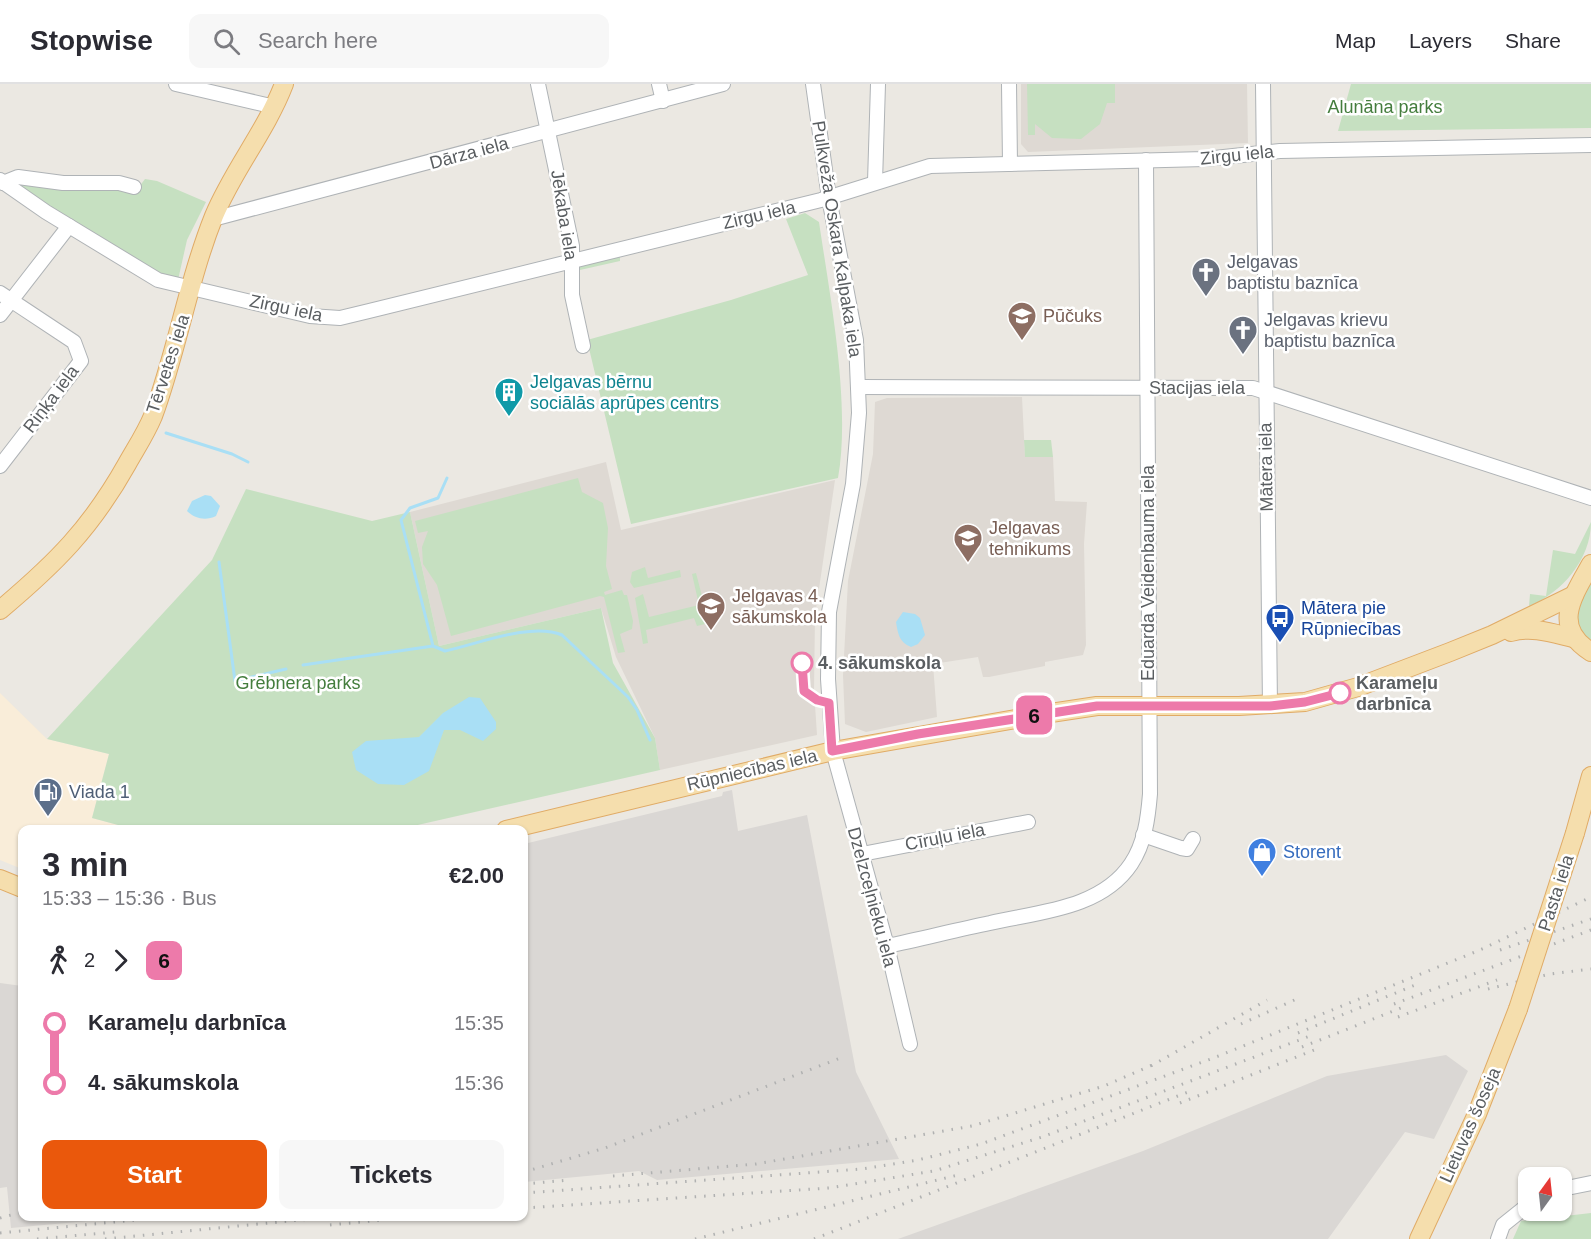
<!DOCTYPE html>
<meta charset="utf-8">
<style>
body{margin:0;font-family:Helvetica,sans-serif;background:#f7f7f7;color:#2b2b33;height:100vh;display:flex;flex-direction:column;font-size:22px;white-space:nowrap}
*{box-sizing:border-box;margin:0}
p{font-size:20px;color:#7c7c81}
.icon{flex:none;width:33px;height:33px;fill:none;stroke:currentColor;stroke-width:2;stroke-linecap:round;stroke-linejoin:round}
.map{position:relative;flex:1;overflow:hidden}
.details{position:absolute;left:18px;top:741px;width:510px;height:396px;display:flex;flex-direction:column;background:#fff;border-radius:12px;box-shadow:0 2px 4px #0004}
.details>*{flex:none}
.badge{padding:0 12px;border-radius:9px;font-size:21px;line-height:39px}
.needle{width:39px;rotate:15deg}
.tools{position:absolute;left:1518px;top:1083px;display:grid;gap:12px}
.tools a{display:grid;place-items:center;width:54px;height:54px;border-radius:12px;background:#fff;box-shadow:0 2px 4px #0004;font-size:30px}
.map>.badge{position:absolute;translate:-50% -50%;box-shadow:0 0 0 3px #fff}
.legs{display:flex;align-items:center;gap:9px;height:66px;padding:0 24px;font-size:20px}
.legs p{margin-inline-start:auto}
.head{display:flex;align-items:center;justify-content:space-between;height:102px;padding:0 24px}
h1{font-size:33px;font-weight:700;line-height:45px}
.action{display:flex;gap:12px;margin-top:auto;padding:12px 24px}
.action a{flex:1;height:69px;border-radius:12px;background:#ea580c;color:#fff;font-size:24px;font-weight:700;line-height:69px;text-align:center}
.action a+a{background:#f7f7f7;color:#2b2b33}
ul{padding:0 24px;list-style:none}
li{display:flex;align-items:center;gap:21px;height:60px;font-size:22px}
li i{display:grid;place-items:center;width:9px;height:100%;margin:0 8px;background:currentColor}
li i::after{content:'';width:15px;height:15px;margin:-8px;border:4px solid;border-radius:50%;background:#fff}
li p{margin-inline-start:auto}
li:first-child i{background:linear-gradient(#0000 50%,currentColor 0)}
li:last-child i{background:linear-gradient(currentColor 50%,#0000 0)}
header{display:flex;align-items:center;gap:36px;box-sizing:border-box;height:84px;padding:0 30px;background:#fff;border-bottom:2px solid #e1e1e2}
header strong{font-size:28px}
nav{display:flex;gap:33px;margin-inline-start:auto;font-size:21px}
.search{width:420px;height:54px;background:#f7f7f7;display:flex;align-items:center;gap:15px;box-sizing:border-box;padding:0 21px;border-radius:12px;color:#7c7c81;font-size:22px}
.map>svg:first-child{display:block}
</style>
<header>
<strong>Stopwise</strong>
<div class="search"><svg class="icon" aria-label="search" viewBox="0 0 24 24"><circle cx="10" cy="10" r="6"/><path d="M15 15l6 6"/></svg>Search here</div>
<nav><a>Map</a><a>Layers</a><a>Share</a></nav>
</header>
<div class="map">
<svg width="1591" height="1155" viewBox="0 0 1591 1155">
<rect width="100%" height="100%" fill="#ebe8e2"/>
<path fill="#f9edd9" d="M0 609 47 655 109 670 92 734 133 745 22 746V785L0 776Z"/>
<g fill="#dad7d4">
<path d="M732 706 738 747 807 731 856 988 899 1075 657 1096 639 1087 524 1098V760L722 712 723 708Z"/>
<path d="M0 899 22 902V1132L132 1133 11 1144 7 1103 0 1104Z"/>
<path d="M1446 971 1468 987 1434 1055 1405 1048 1328 1155H898L1143 1067 1327 992Z"/>
</g>
<g fill="#ded9d3">
<path d="M1021 0H1247L1248 59 1028 68 1021 60Z"/>
<path d="M1022 313 1025 373H1053L1055 417 1087 418 1084 460 1086 561 1083 571 1045 578V582L989 593H983L978 573 933 580 937 633 866 648 845 640 843 591 848 497 873 370 875 318 887 314Z"/>
<path d="M606 378 621 446 835 396 815 532 814 606 817 651 660 686 655 654 616 573 601 524 439 562 410 428Z"/>
</g>
<g fill="#c6e0c1">
<path d="M1027 0H1115V19H1107L1100 40 1081 55 1052 54 1035 40V51H1028Z"/>
<path d="M1351 0H1591V44L1338 47Z"/>
<path d="M145 95 157 97 206 118 187 156 178 196 155 189 13 102 14 98 131 108 136 107Z"/>
<path d="M805 129 819 138C830 213 851 320 838 394L631 440 587 256 731 216 808 191 786 135Z"/>
<path d="M620 171V177L580 186 576 194 577 184 582 180Z"/>
<path d="M1024 356H1051L1053 373H1025Z"/>
<path d="M578 394 582 408 603 419 608 444 606 482 612 505 604 508 605 511 622 506 624 511H627L633 537 632 545 620 550 625 568 618 569 604 513 600 512 451 552 437 501 423 480 422 463 428 447 418 449 415 437Z"/>
<path d="M246 405 372 437 410 428 439 562 601 524 613 579 655 654 660 686 400 745H133L92 734 109 670 47 655 212 476Z"/>
<path d="M1591 438C1591 475 1562 509 1529 522L1530 510 1546 512 1553 466 1575 470Z"/>
<path d="M645 483 648 494 680 486 681 493 634 504 630 498 632 488Z"/>
<path d="M696 489 709 539 697 542 694 534 646 546 648 559 643 560 635 514 643 510 649 533 699 521 692 490Z"/>
<path d="M1591 496V558L1578 546C1576 526 1582 514 1591 496Z"/>
<path d="M1591 1129V1155H1513L1521 1137Z"/>
</g>
<g fill="#a9dff5">
<path d="M205 411 211 412 220 422 216 432C206 437 195 435 187 427L192 417Z"/>
<path d="M903 528 915 530 920 534 925 551 918 560 911 563C899 558 898 550 896 538Z"/>
<path d="M469 613 480 614 496 638V645L483 657 460 646H444L429 687 404 701 378 700 356 686 352 668 366 657 419 653 443 629Z"/>
</g>
<g fill="none" stroke-linecap="round" stroke-linejoin="round">
<g stroke="#a9dff5" stroke-width="3">
<path d="M166 349 232 370 248 378"/>
<path d="M447 394 438 414 410 424 401 436 433 562 445 567C478 560 531 538 562 551L628 613 637 626 650 656"/>
<path d="M219 478 235 597 286 585"/>
<path d="M303 581 433 562"/>
</g>
<g stroke="#afb3b6" stroke-width="16">
<g id="minor">
<path d="M176 0 275 23"/>
<path d="M538 0 572 162V211L583 262"/>
<path d="M659 0 663 17"/>
<path d="M813 0 829 114 856 256 859 329 853 400 829 528 828 595 833 667 887 862 910 960"/>
<path d="M1009 0 1010 80"/>
<path d="M1263 0 1270 622"/>
<path d="M0 96 46 128 158 196 310 232 340 234 369 227 821 116 930 82 1205 75 1280 67 1591 61"/>
<path d="M875 98 878 0"/>
<path d="M3 99 18 93 63 99H119L134 103"/>
<path d="M213 135 723 0"/>
<path d="M0 209 74 258 81 277 0 382"/>
<path d="M0 231 69 142"/>
<path d="M858 303 1253 304 1591 414"/>
<path d="M1143 751 1181 764 1187 765 1193 755"/>
<path d="M862 770 1028 738"/>
<path d="M887 862C921 855 956 846 990 839 1038 828 1101 825 1131 780 1145 759 1148 734 1150 710L1146 76"/>
<path d="M1562 1105 1591 1099"/>
<path d="M1498 1155 1503 1141 1528 1121"/>
</g>
</g>
<g stroke="#e0ab66" stroke-width="20">
<g id="major">
<path d="M1591 480C1573 512 1551 543 1591 568"/>
<path d="M0 526C56 479 91 444 127 380 136 364 146 349 153 332 177 267 188 197 214 132 233 86 266 47 284 0"/>
<path d="M1511 548C1532 542 1552 549 1573 554"/>
<path d="M506 746 833 667 1044 630 1097 622H1239L1305 618 1358 603 1450 568 1492 551 1574 511"/>
<path d="M1575 749 1591 692"/>
<path d="M0 795 22 804"/>
<path d="M1419 1155 1477 1030 1518 925"/>
</g>
</g>
<use href="#minor" stroke="#fff" stroke-width="14"/>
<use href="#major" stroke="#f5dead" stroke-width="18"/>
<g stroke="#b0b1b1" stroke-width="3" stroke-dasharray="1.5 8" stroke-linecap="butt">
<path d="M1500 866 1591 835"/>
<path d="M1488 905 1550 890 1591 885"/>
<path d="M1394 920 1591 846"/>
<path d="M1398 933 1497 896"/>
<path d="M1241 940 1301 913"/>
<path d="M1298 949 1420 899"/>
<path d="M1302 963 1406 922"/>
<path d="M1151 982 1267 916"/>
<path d="M1180 1019 1314 966"/>
<path d="M524 1088 605 1064 843 973"/>
<path d="M613 1092 756 1080 972 1042 1104 1002 1157 979"/>
<path d="M524 1100 569 1096"/>
<path d="M524 1109 862 1085 918 1076 981 1060 1216 973 1480 866 1591 813"/>
<path d="M524 1124 829 1104 934 1087 1042 1053 1310 952"/>
<path d="M0 1134 22 1128"/>
<path d="M330 1141 423 1132"/>
<path d="M0 1149 177 1132"/>
<path d="M37 1155 115 1148"/>
<path d="M105 1155 341 1132"/>
<path d="M695 1155 958 1091"/>
<path d="M814 1155 1188 1008"/>
</g>
<g stroke="#e0ab66" stroke-width="20" stroke-linecap="butt">
<path id="major-bridge" d="M1518 925 1575 749"/>
</g>
<use href="#major-bridge" stroke="#f5dead" stroke-width="18"/>
</g>
<g fill="none" stroke-linecap="round" stroke-linejoin="round">
<g stroke="#fff" stroke-width="14">
<path id="line-1" d="M802 579 804 607 817 616 829 619 832 667 918 650 1097 622H1270L1305 618 1340 609"/>
</g>
<use href="#line-1" stroke="#ed7aaa" stroke-width="9"/>
</g>
<defs>
<g id="church-pin" transform="scale(1.5)"><path d="M0 17L-7.5 6A9.5 9.5 0 1 1 7.5 6Z" fill="#6b7280" stroke="#fff"/><path d="M-1.2-6h2.4v3.5h3.3v2.4h-3.3V6h-2.4V-.1h-3.3v-2.4h3.3Z" fill="#fff"/></g>
<g id="school-pin" transform="scale(1.5)"><path d="M0 17L-7.5 6A9.5 9.5 0 1 1 7.5 6Z" fill="#8d6e63" stroke="#fff"/><path d="M0-5L7-2L0 1L-7-2ZM-4 1L0 2.5L4 1V4Q0 6-4 4Z" fill="#fff"/></g>
<g id="building-pin" transform="scale(1.5)"><path d="M0 17L-7.5 6A9.5 9.5 0 1 1 7.5 6Z" fill="#0f9aa8" stroke="#fff"/><path d="M-4-6H4V6H1V3H-1V6H-4ZM-2.5-4.3h1.7v1.8h-1.7ZM.8-4.3h1.7v1.8H.8ZM-2.5-1h1.7V.8h-1.7ZM.8-1h1.7V.8H.8Z" fill="#fff"/></g>
<g id="university-pin" transform="scale(1.5)"><path d="M0 17L-7.5 6A9.5 9.5 0 1 1 7.5 6Z" fill="#8d6e63" stroke="#fff"/><path d="M0-5L7-2L0 1L-7-2ZM-4 1L0 2.5L4 1V4Q0 6-4 4Z" fill="#fff"/></g>
<g id="bus-pin" transform="scale(1.5)"><path d="M0 17L-7.5 6A9.5 9.5 0 1 1 7.5 6Z" fill="#1a4fb4" stroke="#fff"/><path d="M-5-6H5V4H4V6H2V4H-2V6H-4V4H-5ZM-3.5-4V0h7V-4ZM-3.5 1.2v1.5H-2V1.2ZM2 1.2v1.5H3.5V1.2Z" fill="#fff"/></g>
<g id="fuel-pin" transform="scale(1.5)"><path d="M0 17L-7.5 6A9.5 9.5 0 1 1 7.5 6Z" fill="#5c6f8a" stroke="#fff"/><path d="M-5.5-6h7V0h2V4h1.3V-2.5L3-4.5l.8-.8L6-3V5H2.5V1h-1V6h-7ZM-4.2-4.7v3.2H.2V-4.7Z" fill="#fff"/></g>
<g id="shop-pin" transform="scale(1.5)"><path d="M0 17L-7.5 6A9.5 9.5 0 1 1 7.5 6Z" fill="#3f7fe0" stroke="#fff"/><path d="M-5-2.5h2.3a2.7 3.5 0 0 1 5.4 0H5L5.5 6h-11ZM-1.5-2.5h3a1.5 2.3 0 0 0-3 0Z" fill="#fff"/></g>
</defs>
<g fill-rule="evenodd">
<use href="#church-pin" x="1206" y="188"/>
<use href="#school-pin" x="1022" y="232"/>
<use href="#church-pin" x="1243" y="246"/>
<use href="#building-pin" x="509" y="308"/>
<use href="#university-pin" x="968" y="454"/>
<use href="#school-pin" x="711" y="522"/>
<use href="#bus-pin" x="1280" y="534"/>
<use href="#fuel-pin" x="48" y="708"/>
<use href="#shop-pin" x="1262" y="768"/>
</g>
<g fill="#fff" stroke="#ed7aaa" stroke-width="3">
<circle cx="802" cy="579" r="10"/>
<circle cx="1340" cy="609" r="10"/>
</g>
<g text-anchor="middle" stroke-width="5" stroke-linejoin="round" paint-order="stroke">
<g font-size="18" fill="#447d3d" stroke="#fff">
<text x="1385" y="29">Alunāna parks</text>
<text x="298" y="605">Grēbnera parks</text>
</g>
<g font-size="18" fill="#5a5e61" stroke="#fff">
<text transform="translate(469 69) rotate(-15)" y="6">Dārza iela</text>
<text transform="translate(1237 71) rotate(-6)" y="6">Zirgu iela</text>
<text transform="translate(564 131) rotate(81)" y="6">Jēkaba iela</text>
<text transform="translate(759 131) rotate(-13)" y="6">Zirgu iela</text>
<text transform="translate(837 155) rotate(81)" y="6">Pulkveža Oskara Kalpaka iela</text>
<text transform="translate(286 224) rotate(12)" y="6">Zirgu iela</text>
<text transform="translate(168 280) rotate(-72)" y="6">Tērvetes iela</text>
<text x="1197" y="310">Stacijas iela</text>
<text transform="translate(51 315) rotate(-53)" y="6">Riņķa iela</text>
<text transform="translate(1266 383) rotate(-91)" y="6">Mātera iela</text>
<text transform="translate(1148 489) rotate(-90)" y="6">Eduarda Veidenbauma iela</text>
<text transform="translate(752 686) rotate(-13)" y="6">Rūpniecības iela</text>
<text transform="translate(945 753) rotate(-11)" y="6">Cīruļu iela</text>
<text transform="translate(1556 809) rotate(-72)" y="6">Pasta iela</text>
<text transform="translate(872 813) rotate(75)" y="6">Dzelzceļnieku iela</text>
<text transform="translate(1470 1041) rotate(-66)" y="6">Lietuvas šoseja</text>
</g>
<g font-size="18" fill="#5b616d" stroke="#fff" text-anchor="start">
<text x="1227" y="184">Jelgavas<tspan x="1227" dy="21">baptistu baznīca</tspan></text>
<text x="1264" y="242">Jelgavas krievu<tspan x="1264" dy="21">baptistu baznīca</tspan></text>
</g>
<g font-size="18" fill="#785e54" stroke="#fff" text-anchor="start">
<text x="1043" y="238">Pūčuks</text>
<text x="989" y="450">Jelgavas<tspan x="989" dy="21">tehnikums</tspan></text>
<text x="732" y="518">Jelgavas 4.<tspan x="732" dy="21">sākumskola</tspan></text>
</g>
<g font-size="18" fill="#0d838f" stroke="#fff" text-anchor="start">
<text x="530" y="304">Jelgavas bērnu<tspan x="530" dy="21">sociālās aprūpes centrs</tspan></text>
</g>
<g font-size="18" fill="#164399" stroke="#fff" text-anchor="start">
<text x="1301" y="530">Mātera pie<tspan x="1301" dy="21">Rūpniecības</tspan></text>
</g>
<g font-size="18" font-weight="bold" fill="#5a5e61" stroke="#fff" text-anchor="start">
<text x="818" y="585">4. sākumskola</text>
<text x="1356" y="605">Karameļu<tspan x="1356" dy="21">darbnīca</tspan></text>
</g>
<g font-size="18" fill="#4e5e75" stroke="#fff" text-anchor="start">
<text x="69" y="714">Viada 1</text>
</g>
<g font-size="18" fill="#366cbe" stroke="#fff" text-anchor="start">
<text x="1283" y="774">Storent</text>
</g>
</g>
</svg>
<div class="tools">
<a><svg class="needle" viewBox="-14 -14 28 28"><path d="M0-13l5 13h-10z" fill="#e53935"/><path d="M0 13l5-13h-10z" fill="#7c7c81"/></svg></a>
</div>
<b class="badge" style="left:1034px;top:631px;background:#ed7aaa;color:#111">6</b>
<section class="details">
<div class="head"><div><h1>3 min</h1><p>15:33 – 15:36 · Bus</p></div><b>€2.00</b></div>
<div class="legs"><svg class="icon" aria-label="walk" viewBox="0 0 24 24"><circle cx="13" cy="4" r="2"/><path d="M13 8l-2 6 4 7M11 14l-3 7M7 12l3-4h3l4 4"/></svg>2<svg class="icon" aria-label="forward" viewBox="0 0 24 24"><path d="M9 5l7 7-7 7"/></svg><b class="badge" style="background:#ed7aaa;color:#111">6</b></div>
<ul>
<li><i style="color:#ed7aaa"></i><b>Karameļu darbnīca</b><p>15:35</p></li>
<li><i style="color:#ed7aaa"></i><b>4. sākumskola</b><p>15:36</p></li>
</ul>
<div class="action"><a>Start</a><a>Tickets</a></div>
</section>
</div>
